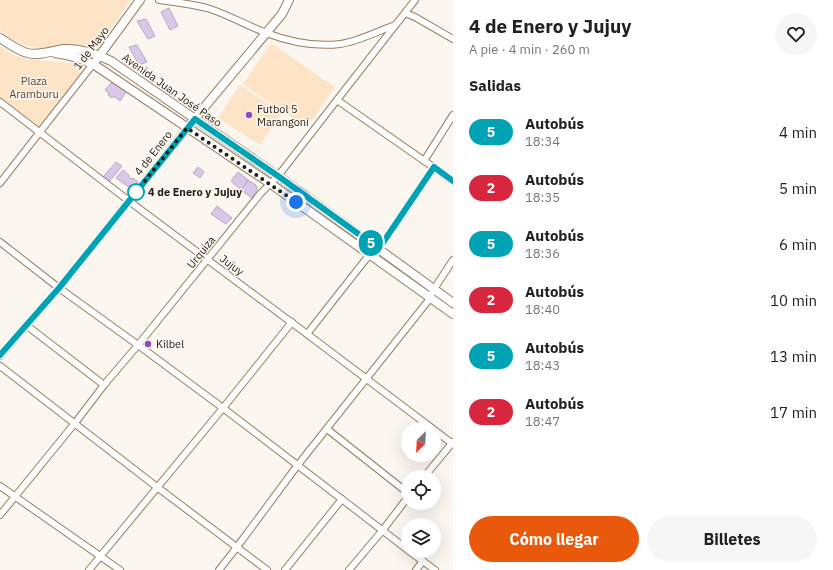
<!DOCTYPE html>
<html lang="es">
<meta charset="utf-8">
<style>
body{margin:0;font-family:"IBM Plex Sans",sans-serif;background:#f6f6f6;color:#202124;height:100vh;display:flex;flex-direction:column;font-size:15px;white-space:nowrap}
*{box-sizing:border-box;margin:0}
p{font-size:13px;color:#757577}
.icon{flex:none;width:22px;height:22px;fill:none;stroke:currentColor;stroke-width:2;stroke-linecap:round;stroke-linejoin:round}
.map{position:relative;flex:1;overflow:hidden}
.side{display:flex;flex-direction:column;background:#fff;width:380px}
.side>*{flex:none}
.badge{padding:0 8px;border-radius:13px;font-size:14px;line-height:26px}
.needle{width:26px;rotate:204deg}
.buttons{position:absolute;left:401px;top:422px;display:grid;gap:8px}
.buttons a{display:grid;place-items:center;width:40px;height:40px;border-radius:50%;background:#fff;box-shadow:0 4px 16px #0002;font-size:20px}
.you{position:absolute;width:20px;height:20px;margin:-10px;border:3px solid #fff;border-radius:50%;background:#1a73e8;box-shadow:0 0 0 6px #1a73e833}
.map>.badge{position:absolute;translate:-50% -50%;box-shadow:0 0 0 2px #fff}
h2{padding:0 16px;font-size:15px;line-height:36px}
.round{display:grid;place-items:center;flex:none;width:42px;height:42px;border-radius:21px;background:#f6f6f6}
.head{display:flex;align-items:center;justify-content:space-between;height:68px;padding:0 16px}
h1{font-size:19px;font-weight:800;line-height:30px}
.action{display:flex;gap:8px;margin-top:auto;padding:8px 16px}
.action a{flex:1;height:46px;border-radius:24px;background:#ea580c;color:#fff;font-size:16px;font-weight:800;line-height:46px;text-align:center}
.action a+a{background:#f6f6f6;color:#202124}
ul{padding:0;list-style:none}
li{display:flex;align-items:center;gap:12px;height:56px;padding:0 16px}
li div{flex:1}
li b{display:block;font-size:15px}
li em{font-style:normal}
li .badge{min-width:44px;font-weight:700;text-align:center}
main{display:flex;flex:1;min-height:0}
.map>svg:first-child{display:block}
</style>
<main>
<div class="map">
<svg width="453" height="570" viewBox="0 0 453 570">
<rect width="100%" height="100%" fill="#fbf6f0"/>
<g fill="#fee4c7">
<path d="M0 0H131L97 47 75 45 49 49 29 47 13 40 0 30Z"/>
<path d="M271 43 335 87 306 128 243 84Z"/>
<path d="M0 46 10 53 26 59 71 63 85 68 39 127 0 97Z"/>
<path d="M240 85 282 113 260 145 218 118Z"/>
</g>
<g fill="#d9c7e7" stroke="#b8a7c6">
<path d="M169 8 178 26 170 30 161 12Z"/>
<path d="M146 19 155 36 148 39 137 21Z"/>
<path d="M137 45 147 62 139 65 129 47Z"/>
<path d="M112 82 126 92 120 101 114 96 112 98 108 95 109 93 105 90Z"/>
<path d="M116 162 122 166 109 182 103 177Z"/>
<path d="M198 167 204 172 200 178 193 173Z"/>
<path d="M123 170 129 175 128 176 131 179 133 178 139 183 133 190 116 178Z"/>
<path d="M238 172 248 180 241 190 231 181Z"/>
<path d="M248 180 256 185 257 190 252 198 241 190Z"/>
<path d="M217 206 232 218 226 224 211 214Z"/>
</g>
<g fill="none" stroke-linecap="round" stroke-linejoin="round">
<g stroke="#967f64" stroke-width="8">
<g id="minor">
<path d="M159 0C175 2 191 4 207 8 227 14 246 25 266 33 290 42 315 47 340 44 357 42 378 31 395 25"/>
<path d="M405 13 415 17 453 39"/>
<path d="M337 100 453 181"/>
<path d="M0 102 129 201 307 334 433 429"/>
<path d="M424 161 453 115"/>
<path d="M0 183 93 64"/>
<path d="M0 242 59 288 138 345 223 408 408 550"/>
<path d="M26 325 104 385"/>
<path d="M307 334 366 259 382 244 434 167"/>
<path d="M0 356 59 288 187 128"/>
<path d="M0 366 157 487 267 570"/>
<path d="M327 429 408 493"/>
<path d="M434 430 453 444"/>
<path d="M424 477 453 442"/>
<path d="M0 486 120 570"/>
<path d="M0 515 75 423 104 385 138 345 261 193 278 176 337 100 415 0"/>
<path d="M409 551 435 570"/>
<path d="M89 570 223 408 292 322"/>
<path d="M219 570 237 547 297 466 428 301 434 289 453 260"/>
<path d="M285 570 342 499"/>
<path d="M349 570 382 531 408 497"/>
<path d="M416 570 423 561"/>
</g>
</g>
<g stroke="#967f64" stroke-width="10">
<g id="secondary">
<path d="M0 38C9 44 17 50 27 53 40 56 51 51 64 49 80 48 97 54 111 61L278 176 453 303"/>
<path d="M55 53C69 55 80 58 93 64L271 184 453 314"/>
<path d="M97 59 140 0"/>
<path d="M192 122 282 14 289 0"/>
</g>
</g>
<use href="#minor" stroke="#fff" stroke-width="6"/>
<use href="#secondary" stroke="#fff" stroke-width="8"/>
</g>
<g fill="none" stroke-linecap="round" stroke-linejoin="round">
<g stroke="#fff" stroke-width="9">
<path id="line" d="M0 355 59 288 195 119 278 176 378 248 382 244 434 167 453 181"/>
</g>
<use href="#line" stroke="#00a3b4" stroke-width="6"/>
<path stroke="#261d12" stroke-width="4" stroke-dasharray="0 7.2" d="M136 192 187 128 296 202"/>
</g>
<g fill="#924cbf" stroke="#fbf6f0" stroke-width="1.5">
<circle cx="249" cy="115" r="4"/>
<circle cx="148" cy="344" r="4"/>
</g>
<circle fill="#fff" stroke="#00a3b4" stroke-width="2" cx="136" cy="192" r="8"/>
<g text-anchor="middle" stroke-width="3" stroke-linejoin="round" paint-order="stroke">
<g font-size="11" fill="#261d12" stroke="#fbf6f0">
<text transform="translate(91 48) rotate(-53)" y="4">1 de Mayo</text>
<text transform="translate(172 90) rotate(35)" y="4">Avenida Juan José Paso</text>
<text transform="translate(153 153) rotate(-52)" y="4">4 de Enero</text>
<text transform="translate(201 252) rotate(-51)" y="4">Urquiza</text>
<text transform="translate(232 265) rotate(37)" y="4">Jujuy</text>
</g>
<g font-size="11" fill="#604523" stroke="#fbf6f0">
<text x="34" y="85">Plaza<tspan x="34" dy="13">Aramburu</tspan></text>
</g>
<g font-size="11" fill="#261d12" stroke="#fbf6f0" text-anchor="start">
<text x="257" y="113">Futbol 5<tspan x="257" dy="13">Marangoni</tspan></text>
<text x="156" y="348">Kilbel</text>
</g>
<g font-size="11" font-weight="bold" fill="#261d12" stroke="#fbf6f0" text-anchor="start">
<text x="148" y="196">4 de Enero y Jujuy</text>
</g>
</g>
</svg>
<div class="buttons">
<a><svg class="needle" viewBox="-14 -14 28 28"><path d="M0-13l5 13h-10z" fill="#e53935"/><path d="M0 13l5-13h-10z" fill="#757577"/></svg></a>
<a><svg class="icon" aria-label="locate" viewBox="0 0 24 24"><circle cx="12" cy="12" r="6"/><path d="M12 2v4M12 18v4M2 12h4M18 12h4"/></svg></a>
<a><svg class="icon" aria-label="layers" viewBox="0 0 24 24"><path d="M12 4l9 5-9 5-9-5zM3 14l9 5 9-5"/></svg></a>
</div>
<div class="you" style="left:296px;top:202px"></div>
<b class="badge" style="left:371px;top:243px;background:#00a3b4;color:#fff">5</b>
</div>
<section class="side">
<div class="head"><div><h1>4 de Enero y Jujuy</h1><p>A pie · 4 min · 260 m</p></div><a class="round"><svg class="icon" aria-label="heart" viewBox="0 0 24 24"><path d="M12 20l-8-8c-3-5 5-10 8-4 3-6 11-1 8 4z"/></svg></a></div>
<h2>Salidas</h2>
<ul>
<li><span class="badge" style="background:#00a3b4;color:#fff">5</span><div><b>Autobús</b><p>18:34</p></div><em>4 min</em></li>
<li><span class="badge" style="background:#d7263d;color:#fff">2</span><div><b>Autobús</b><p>18:35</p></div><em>5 min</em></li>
<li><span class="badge" style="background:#00a3b4;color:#fff">5</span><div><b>Autobús</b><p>18:36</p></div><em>6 min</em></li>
<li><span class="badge" style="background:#d7263d;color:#fff">2</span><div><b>Autobús</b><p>18:40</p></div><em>10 min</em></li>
<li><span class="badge" style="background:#00a3b4;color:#fff">5</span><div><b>Autobús</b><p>18:43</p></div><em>13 min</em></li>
<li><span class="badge" style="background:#d7263d;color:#fff">2</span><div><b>Autobús</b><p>18:47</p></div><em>17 min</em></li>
</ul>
<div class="action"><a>Cómo llegar</a><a>Billetes</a></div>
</section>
</main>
